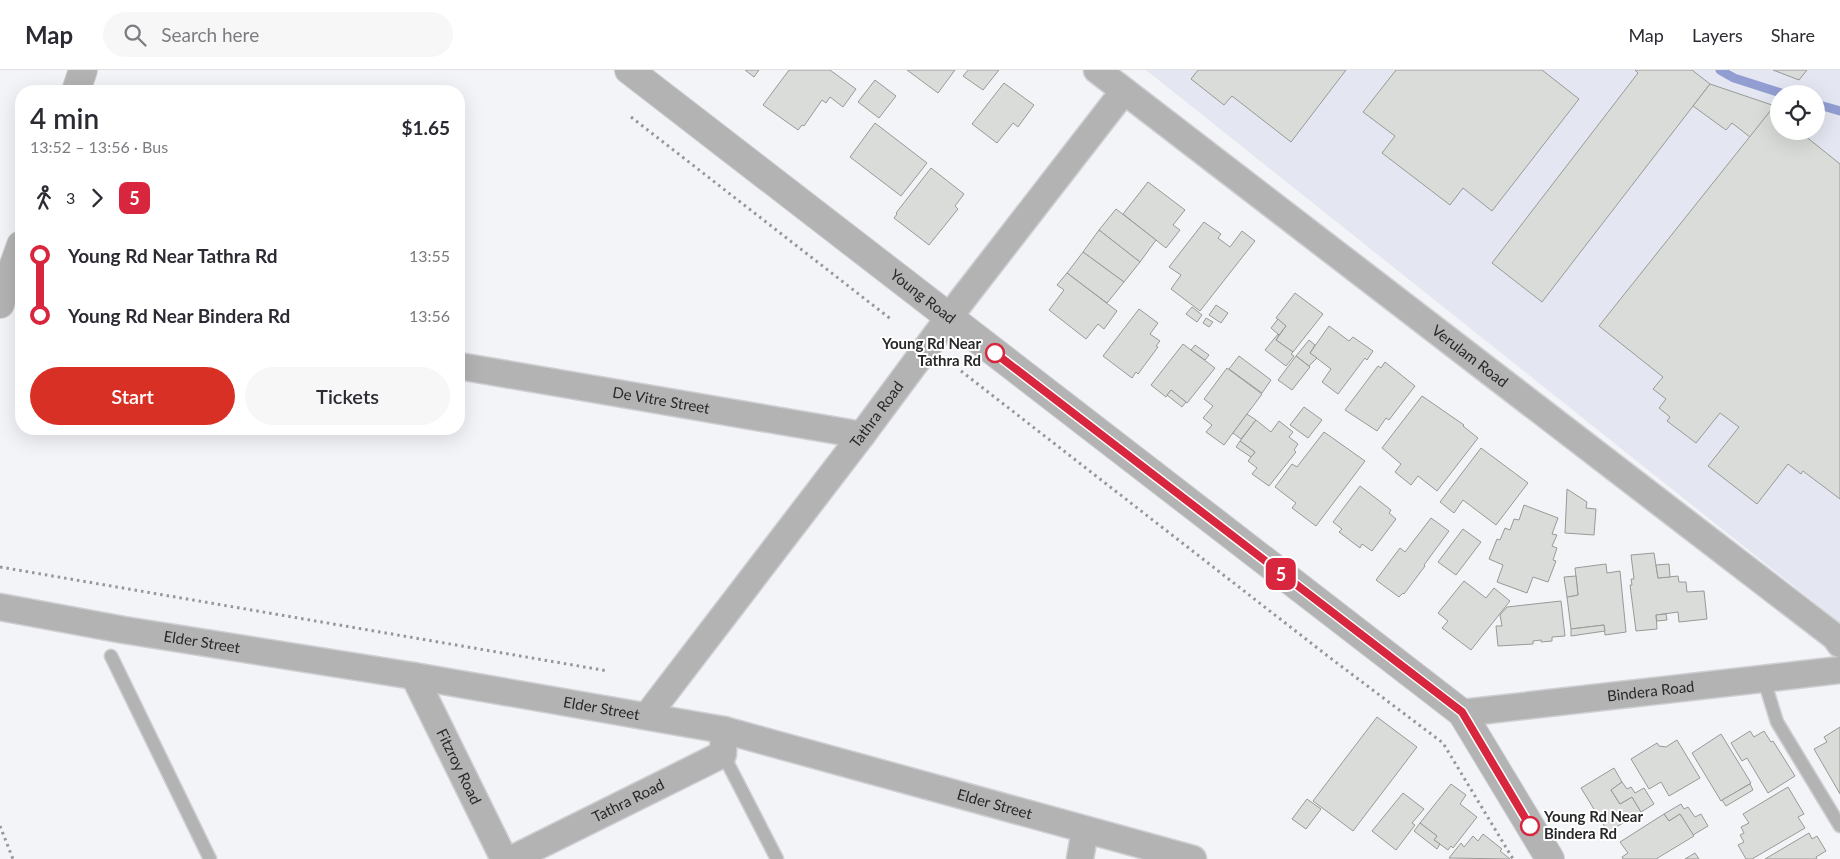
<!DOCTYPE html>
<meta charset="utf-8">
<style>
body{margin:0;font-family:Lato,sans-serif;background:#f7f7f7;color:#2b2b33;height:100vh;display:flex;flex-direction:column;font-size:19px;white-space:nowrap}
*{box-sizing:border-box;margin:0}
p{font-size:16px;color:#7c7c81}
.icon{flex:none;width:28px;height:28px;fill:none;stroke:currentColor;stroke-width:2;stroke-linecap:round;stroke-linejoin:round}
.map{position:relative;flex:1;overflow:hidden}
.details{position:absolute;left:15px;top:15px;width:450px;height:350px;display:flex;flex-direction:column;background:#fff;border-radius:20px;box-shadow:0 5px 20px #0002}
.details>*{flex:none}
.badge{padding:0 10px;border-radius:8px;font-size:18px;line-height:32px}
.tools{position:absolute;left:1770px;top:15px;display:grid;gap:10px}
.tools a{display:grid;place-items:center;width:55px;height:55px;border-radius:50%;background:#fff;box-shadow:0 5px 20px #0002;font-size:25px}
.map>.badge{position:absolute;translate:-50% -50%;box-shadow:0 0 0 2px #fff}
.legs{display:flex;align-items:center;gap:8px;height:55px;padding:0 15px;font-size:16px}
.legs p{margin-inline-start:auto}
.overview{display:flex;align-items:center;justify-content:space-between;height:85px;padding:0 15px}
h1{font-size:28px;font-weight:600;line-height:38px}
.cta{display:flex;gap:10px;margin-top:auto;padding:10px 15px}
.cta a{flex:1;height:58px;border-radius:30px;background:#d93025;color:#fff;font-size:20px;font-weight:600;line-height:58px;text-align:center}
.cta a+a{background:#f7f7f7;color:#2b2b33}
ul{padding:0 15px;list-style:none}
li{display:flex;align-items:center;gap:18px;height:60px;font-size:19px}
li i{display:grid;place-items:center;width:8px;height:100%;margin:0 6px;background:currentColor}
li i::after{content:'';width:12px;height:12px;margin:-6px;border:4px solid;border-radius:50%;background:#fff}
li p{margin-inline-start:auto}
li:first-child i{background:linear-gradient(#0000 50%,currentColor 0)}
li:last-child i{background:linear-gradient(currentColor 50%,#0000 0)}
header{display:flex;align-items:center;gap:30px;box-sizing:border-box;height:70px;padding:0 25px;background:#fff;border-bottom:1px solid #e1e1e2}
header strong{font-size:24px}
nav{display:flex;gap:28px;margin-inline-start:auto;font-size:18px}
.search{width:350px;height:45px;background:#f7f7f7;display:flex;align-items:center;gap:12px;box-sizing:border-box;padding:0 18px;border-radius:28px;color:#7c7c81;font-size:19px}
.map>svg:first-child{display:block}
</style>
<header>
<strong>Map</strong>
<div class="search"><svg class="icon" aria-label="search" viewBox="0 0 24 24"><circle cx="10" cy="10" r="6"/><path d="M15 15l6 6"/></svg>Search here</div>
<nav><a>Map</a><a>Layers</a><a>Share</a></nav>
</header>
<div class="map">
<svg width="1840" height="789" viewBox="0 0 1840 789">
<rect width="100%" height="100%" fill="#f3f4f7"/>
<path fill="#e4e7f1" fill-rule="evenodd" d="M1146 0H1840V553ZM1779 24H1816V61H1779Z"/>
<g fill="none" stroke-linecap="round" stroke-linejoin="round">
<g stroke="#929ed2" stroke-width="9">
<path d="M1720 0 1734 8 1784 24"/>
<path d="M1816 34 1840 41"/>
</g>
</g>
<g fill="#dadcd9" stroke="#989a97">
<path d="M745 0H759L754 7Z"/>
<path d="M789 0H830L856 19 843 37 830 27 826 33 822 30 804 56 802 55 798 60 763 35Z"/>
<path d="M907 0H955L938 23Z"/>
<path d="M968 0H999L983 20 963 6Z"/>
<path d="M1198 0H1346L1291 72 1232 26 1224 35 1191 9Z"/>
<path d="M1396 0H1542L1579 29 1492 141 1463 118 1450 135 1382 83 1395 66 1363 42Z"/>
<path d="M1635 0H1692L1710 14 1542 232 1492 193 1638 3Z"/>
<path d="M1773 0H1807L1799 10Z"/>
<path d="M875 10 896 26 879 48 858 32Z"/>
<path d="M1004 13 1034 35 1018 57 1013 53 997 73 972 54Z"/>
<path d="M1710 14 1775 36 1750 67 1732 53 1726 60 1693 36Z"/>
<path d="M1771 40 1779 46V61H1799L1840 94V429L1803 401 1801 404 1788 394 1757 434 1708 396 1739 357 1720 343 1696 373 1667 351 1670 347 1659 338 1666 329 1653 319 1663 307 1599 256Z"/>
<path d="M875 53 927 93 901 126 850 87Z"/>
<path d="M931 98 964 124 955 136 958 139 929 175 894 148 897 144 896 143Z"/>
<path d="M1148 112 1185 140 1173 155 1180 160 1166 178 1123 144Z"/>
<path d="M1116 139 1156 170 1140 192 1099 160Z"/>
<path d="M1204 152 1221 164 1218 168 1230 177 1242 161 1255 171 1200 241 1171 219 1181 205 1169 197Z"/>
<path d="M1099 160 1140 192 1124 212 1083 182Z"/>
<path d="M1083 182 1124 212 1107 233 1067 203Z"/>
<path d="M1067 203 1117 241 1104 259 1098 254 1086 269 1049 240 1064 220 1057 215Z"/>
<path d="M1295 223 1323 244 1293 282 1276 270 1286 256 1276 248Z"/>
<path d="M1216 235 1228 243 1221 253 1209 245Z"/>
<path d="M1192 237 1202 245 1197 252 1186 244Z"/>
<path d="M1139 239 1158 253 1150 264 1160 271 1156 276 1158 277 1138 304 1136 302 1132 308 1103 286Z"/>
<path d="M1206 248 1213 252 1209 257 1203 253Z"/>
<path d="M1278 249 1286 256 1279 265 1271 258Z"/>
<path d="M1329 256 1349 271 1353 267 1373 281 1367 290 1365 288 1338 324 1322 312 1331 299 1310 283Z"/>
<path d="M1278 264 1279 265 1276 270 1293 282 1291 284 1294 286 1286 296 1265 280Z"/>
<path d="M1309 270 1315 275 1310 283 1317 288 1309 296 1296 286Z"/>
<path d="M1183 274 1215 298 1187 333 1171 320 1166 327 1151 315Z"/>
<path d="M1195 275 1209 285 1205 290 1191 280Z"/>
<path d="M1239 286 1271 310 1262 323 1229 299Z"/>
<path d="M1296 286 1310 297 1292 320 1278 310Z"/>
<path d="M1385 292 1415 316 1389 350 1386 348 1377 361 1345 340 1378 296 1381 298Z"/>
<path d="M1227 298 1262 324 1224 375 1206 362 1212 355 1203 348 1213 336 1204 329Z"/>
<path d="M1171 320 1186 332 1182 337 1167 325Z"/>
<path d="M1422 326 1464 355 1463 356 1478 368 1437 421 1418 406 1411 415 1395 402 1401 394 1382 378Z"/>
<path d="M1304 337 1322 350 1308 368 1290 355Z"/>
<path d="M1247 344 1256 350 1241 369 1233 363Z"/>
<path d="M1256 350 1271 362 1279 351 1293 362 1289 367 1298 374 1294 380 1296 382 1269 416 1252 404 1257 398 1248 391 1255 382 1240 371Z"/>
<path d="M1324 362 1365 391 1316 456 1292 438 1296 433 1275 417 1292 394 1297 397Z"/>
<path d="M1240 371 1255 382 1251 387 1236 377Z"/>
<path d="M1481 378 1528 413 1496 455 1463 430 1454 443 1440 432Z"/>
<path d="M1360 416 1391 440 1389 443 1396 449 1372 481 1362 474 1360 478 1339 462 1342 459 1333 452Z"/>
<path d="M1567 419 1587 432 1586 438 1596 439 1594 465 1565 463Z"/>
<path d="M1524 435 1558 448 1552 464 1557 465 1552 476 1557 478 1553 490 1556 491 1548 512 1533 507 1527 523 1497 512 1503 495 1489 489 1497 469 1500 470 1505 458 1510 460 1514 449 1519 450Z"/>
<path d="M1431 448 1449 461 1424 495 1425 496 1404 524 1403 523 1399 527 1376 510 1400 478 1405 482Z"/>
<path d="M1463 459 1481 472 1456 505 1438 492Z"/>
<path d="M1654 483 1658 508 1678 506 1679 512H1686L1687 522 1704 521 1707 549 1679 552 1678 542 1656 545 1657 559 1636 561 1630 515H1632L1631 509H1634L1631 485Z"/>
<path d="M1606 494 1607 503 1620 501 1626 562 1605 565 1604 555 1571 559 1567 527 1578 525 1575 498Z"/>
<path d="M1669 494 1670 507 1658 508 1656 495Z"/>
<path d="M1576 506 1578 525 1567 527 1564 507Z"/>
<path d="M1464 511 1486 528 1494 518 1510 531 1471 580 1442 558 1448 551 1438 543Z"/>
<path d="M1561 531 1565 566 1552 567V571L1541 572V570L1533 571V574L1498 576 1496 556H1502L1500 545 1507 537Z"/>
<path d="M1666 544 1667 550 1657 551 1656 545Z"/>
<path d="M1604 555 1605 561 1571 566V559Z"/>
<path d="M1377 647 1417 677 1353 761 1313 731Z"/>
<path d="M1840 657V724L1814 679 1827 672 1824 667Z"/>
<path d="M1750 661 1754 667 1764 661 1771 672 1773 671 1795 706 1768 723 1747 688 1742 691 1731 673Z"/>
<path d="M1721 664 1751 713 1721 731 1692 683Z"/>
<path d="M1677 670 1700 708 1669 726 1661 712 1649 719 1631 689 1657 673 1659 676 1666 677Z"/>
<path d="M1614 698 1622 712 1611 720 1620 734 1632 727 1641 742 1608 762 1581 718Z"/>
<path d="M1622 712 1627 719 1631 717 1635 723 1644 718 1654 734 1641 742 1632 727 1620 734 1611 720Z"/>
<path d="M1451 714 1466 725 1460 734 1477 747 1453 778 1451 776 1448 780 1434 770 1437 766 1420 753Z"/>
<path d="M1750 714 1753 720 1726 736 1722 730Z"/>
<path d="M1788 717 1804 744 1798 747 1805 758 1752 789H1746L1738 775 1744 772 1740 765 1744 763 1741 757 1749 753 1743 744Z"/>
<path d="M1403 723 1424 739 1412 753 1415 755 1396 780 1372 761Z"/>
<path d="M1307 729 1321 739 1306 759 1292 749Z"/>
<path d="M1681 734 1684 739 1688 737 1695 747 1701 744 1708 756 1693 765 1680 744 1669 751 1664 744Z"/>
<path d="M1664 744 1669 751 1680 744 1694 766 1656 789H1623L1622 787 1628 783 1620 772Z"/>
<path d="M1420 753 1437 766 1434 770 1440 774 1437 779 1414 761Z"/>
<path d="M1809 763 1812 769 1817 766 1826 781 1816 787 1817 789H1765Z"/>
<path d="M1483 764 1502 779 1500 781 1510 789 1449 788 1461 773 1464 777 1473 766 1478 771Z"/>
<path d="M1695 783 1699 789H1685Z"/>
</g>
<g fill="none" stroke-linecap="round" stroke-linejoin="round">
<g stroke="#cecfd2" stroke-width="15">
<g id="service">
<path d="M111 586 210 789"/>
<path d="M1764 610 1777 652 1840 756"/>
<path d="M723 684 777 789"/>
</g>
</g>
<g stroke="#cecfd2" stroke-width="29">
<g id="minor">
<path id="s1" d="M1097 0 1835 567 1840 574"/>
<path id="s2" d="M459 296 862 365"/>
<path id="s3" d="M0 537 124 560 414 606 724 660 1193 789"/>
<path id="s4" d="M414 606 504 789"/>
<path id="s5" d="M1462 643 1840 600"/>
<path id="s6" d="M647 646 862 365 962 230 1124 21"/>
<path id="s7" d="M512 789 723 684 724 660"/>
<path d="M1080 789 1085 760"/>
</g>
</g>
<g stroke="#cecfd2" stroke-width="30">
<g id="tertiary">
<path id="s8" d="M629 0 1462 643 1550 789"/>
<path d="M76 21 83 0"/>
<path d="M0 234 21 175"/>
</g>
</g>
<g stroke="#969799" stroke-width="3" stroke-dasharray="2.5 4" stroke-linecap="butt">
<path d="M631 47 892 250"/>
<path d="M961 301 1329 587 1443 673 1513 789"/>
<path d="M0 497 608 601"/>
<path d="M0 756 13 789"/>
</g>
<use href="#service" stroke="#b3b3b4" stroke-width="12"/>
<use href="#minor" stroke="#b3b3b4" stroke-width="26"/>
<use href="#tertiary" stroke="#b3b3b4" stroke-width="28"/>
</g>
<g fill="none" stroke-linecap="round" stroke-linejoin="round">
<g stroke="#fff" stroke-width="11">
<path id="line-1" d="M995 283 1462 642 1530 756"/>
</g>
<use href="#line-1" stroke="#d7263d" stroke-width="8"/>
</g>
<g fill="#fff" stroke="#d7263d" stroke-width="2.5">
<circle cx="995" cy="283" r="9"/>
<circle cx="1530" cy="756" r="9"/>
</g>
<g text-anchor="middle" stroke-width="4" stroke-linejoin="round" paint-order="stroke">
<g font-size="15" fill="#282829" stroke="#fff">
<text dy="5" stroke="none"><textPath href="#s8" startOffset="371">Young Road</textPath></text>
<text dy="5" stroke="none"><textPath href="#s1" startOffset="470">Verulam Road</textPath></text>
<text dy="5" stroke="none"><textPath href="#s2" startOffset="205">De Vitre Street</textPath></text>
<text dy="5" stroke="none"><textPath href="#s6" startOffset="379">Tathra Road</textPath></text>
<text dy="5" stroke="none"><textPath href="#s3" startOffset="205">Elder Street</textPath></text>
<text dy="5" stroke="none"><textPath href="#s5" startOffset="190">Bindera Road</textPath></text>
<text dy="5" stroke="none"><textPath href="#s3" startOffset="610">Elder Street</textPath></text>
<text dy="5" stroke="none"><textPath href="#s4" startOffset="101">Fitzroy Road</textPath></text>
<text dy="5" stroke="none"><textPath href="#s7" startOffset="130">Tathra Road</textPath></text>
<text dy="5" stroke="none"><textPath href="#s3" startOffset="1015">Elder Street</textPath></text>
</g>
<g font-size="15" font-weight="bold" fill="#282829" stroke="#fff" text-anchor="end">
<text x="981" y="279">Young Rd Near<tspan x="981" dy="17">Tathra Rd</tspan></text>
<text x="1544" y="752" text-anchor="start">Young Rd Near<tspan x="1544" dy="17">Bindera Rd</tspan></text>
</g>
</g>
</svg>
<div class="tools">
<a><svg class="icon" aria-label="locate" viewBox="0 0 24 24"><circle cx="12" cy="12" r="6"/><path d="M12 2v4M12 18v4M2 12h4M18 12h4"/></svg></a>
</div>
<b class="badge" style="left:1281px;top:504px;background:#d7263d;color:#fff">5</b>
<section class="details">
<div class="overview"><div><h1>4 min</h1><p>13:52 – 13:56 · Bus</p></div><b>$1.65</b></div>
<div class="legs"><svg class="icon" aria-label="walk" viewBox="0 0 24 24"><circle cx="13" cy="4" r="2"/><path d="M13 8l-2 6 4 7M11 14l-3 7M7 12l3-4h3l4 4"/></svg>3<svg class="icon" aria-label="forward" viewBox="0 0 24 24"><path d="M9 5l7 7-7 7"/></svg><b class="badge" style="background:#d7263d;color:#fff">5</b></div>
<ul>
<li><i style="color:#d7263d"></i><b>Young Rd Near Tathra Rd</b><p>13:55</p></li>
<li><i style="color:#d7263d"></i><b>Young Rd Near Bindera Rd</b><p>13:56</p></li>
</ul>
<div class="cta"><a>Start</a><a>Tickets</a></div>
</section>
</div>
